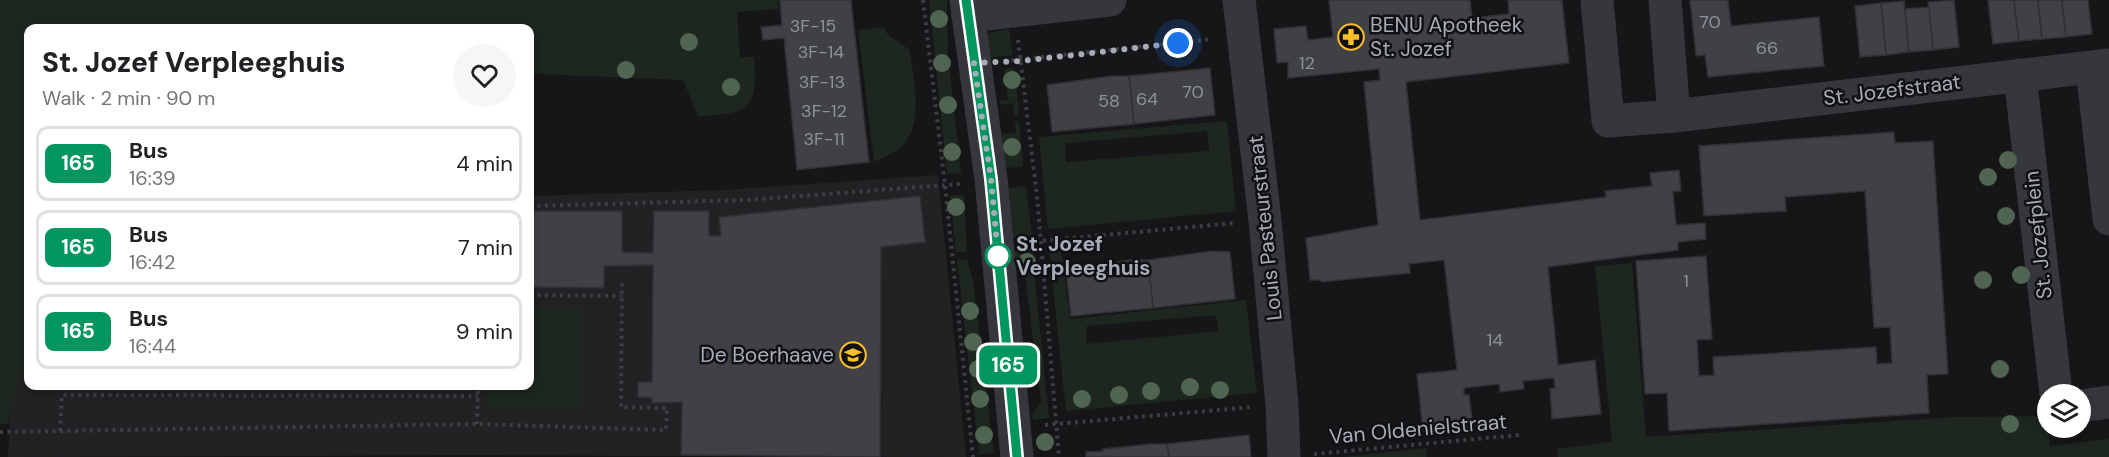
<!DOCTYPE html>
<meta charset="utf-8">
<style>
body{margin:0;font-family:"DM Sans",sans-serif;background:#f6f6f6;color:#202124;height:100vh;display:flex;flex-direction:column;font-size:22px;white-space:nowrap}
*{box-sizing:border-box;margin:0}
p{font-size:20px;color:#757577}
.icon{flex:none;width:33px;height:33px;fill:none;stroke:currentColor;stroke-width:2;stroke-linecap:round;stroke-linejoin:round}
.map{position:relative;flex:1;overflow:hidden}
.drawer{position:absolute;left:24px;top:24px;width:510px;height:366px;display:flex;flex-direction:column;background:#fff;border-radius:12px;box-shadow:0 3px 9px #0003}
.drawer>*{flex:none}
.badge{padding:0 12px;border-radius:9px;font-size:21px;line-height:39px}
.tools{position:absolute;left:2037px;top:384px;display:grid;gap:12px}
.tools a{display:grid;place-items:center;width:54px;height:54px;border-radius:50%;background:#fff;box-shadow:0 3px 9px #0003;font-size:30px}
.you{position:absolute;width:30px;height:30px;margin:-15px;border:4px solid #fff;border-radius:50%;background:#1a73e8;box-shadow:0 0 0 9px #1a73e833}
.map>.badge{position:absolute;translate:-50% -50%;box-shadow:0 0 0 3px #fff}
.round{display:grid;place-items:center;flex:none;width:63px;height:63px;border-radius:32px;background:#f6f6f6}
.headline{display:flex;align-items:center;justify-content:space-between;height:102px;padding:0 18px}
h1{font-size:28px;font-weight:800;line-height:45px}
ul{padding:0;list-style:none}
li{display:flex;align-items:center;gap:18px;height:75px;margin:0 12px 9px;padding:0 6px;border:3px solid #e0e0e0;border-radius:12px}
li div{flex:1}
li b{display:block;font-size:22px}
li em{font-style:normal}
li .badge{min-width:66px;font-weight:700;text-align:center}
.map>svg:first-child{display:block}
</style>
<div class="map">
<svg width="2109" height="457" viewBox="0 0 2109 457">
<rect width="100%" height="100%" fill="#161618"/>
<path fill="#222225" d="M28 28V386H530V196L725 190 938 175 966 457 472 455 8 457Z"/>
<g fill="#1d261f" fill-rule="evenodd">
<path d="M0 0H778L779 9 737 12 740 57H754C759 110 748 114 698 116L683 80 534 74 530 81V28H28V375H19L8 424H0Z"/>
<path d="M929 0H947L948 55 961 173 947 174Z"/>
<path d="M884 27 888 35 910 50C913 79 926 127 899 149 892 154 882 158 874 162L858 30Z"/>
<path d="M1009 29 1013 55 986 58 983 34Z"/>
<path d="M1014 67 1019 115 1014 116 1013 103 1000 105 999 101 1008 100 1004 69Z"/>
<path d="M1015 121H1019L1023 167 1005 168 1002 134 1016 133Z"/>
<path d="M1227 121 1236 211 1048 229 1039 137ZM1207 131 1209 151 1066 162 1065 143Z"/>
<path d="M1026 186 1032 236 1007 239 1001 189Z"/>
<path d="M964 194 967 252H956L950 196Z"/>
<path d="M1032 249 1049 418 1033 420 1032 414 1041 402 1025 275 1015 267 1012 252Z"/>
<path d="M1061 249 1070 319 1246 300 1257 393 1066 411 1049 250ZM1216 315 1219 331 1086 344 1087 326Z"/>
<path d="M967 259 973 281 994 453 979 455 957 260Z"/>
<path d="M1632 263 1646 437 1957 417 2047 416 2050 446 2109 439V457H1558L1557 449 1612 442 1595 266Z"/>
<path d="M530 307H581V410L487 409V386H530Z"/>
<path d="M1426 448 1427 457H1343Z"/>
</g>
<g fill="#404145" stroke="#303034" stroke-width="1.5">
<path d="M780 0H851L869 162 797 170 784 38 763 40 761 27 782 25Z"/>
<path d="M1329 0H1470L1472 18 1509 14 1508 0H1562L1569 63 1406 82 1420 220 1606 197 1605 191 1652 186 1650 173 1679 170 1681 191 1673 192 1676 225 1705 223 1706 239 1678 242V250L1548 267 1558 365 1595 360 1601 414 1552 419 1550 389 1555 388 1554 378 1523 381 1524 389 1500 392 1499 384 1464 388V395H1469L1473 426 1423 432 1417 374 1457 370 1444 260 1409 264 1410 273 1321 282V280H1310L1306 238 1378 225 1364 82 1380 80 1379 69 1288 78V62L1277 63 1274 29 1306 26 1308 40 1333 37Z"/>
<path d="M1690 0H1728L1731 26 1819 17 1824 66 1708 77 1705 55 1696 56Z"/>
<path d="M1954 0 1959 47 1933 50 1928 2Z"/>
<path d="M2014 0 2019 41 1993 44 1988 0Z"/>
<path d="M2014 0H2038L2042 39 2019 41Z"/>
<path d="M2038 0H2062L2066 37 2042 39Z"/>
<path d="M2062 0H2088L2092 34 2066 37Z"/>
<path d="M1904 1 1909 52 1886 55 1881 3Z"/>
<path d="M1881 3 1886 55 1860 57 1855 6Z"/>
<path d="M1929 7 1933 50 1909 52 1905 9Z"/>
<path d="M1210 68 1215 115 1134 124 1129 76Z"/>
<path d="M1112 76H1129L1134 124 1052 132 1047 85Z"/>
<path d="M1894 132 1895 143 1933 141 1948 374 1927 375 1929 413 1669 431 1667 393 1645 394 1636 261 1706 256 1712 339 1697 340 1699 376 1714 375 1713 357 1876 347 1877 364 1892 363 1890 327 1874 328 1865 191 1785 197 1786 211 1704 216 1699 146Z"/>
<path d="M920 196 925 242 881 247 880 457 681 455 682 402 652 403V398L638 397V382H652L653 265 604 266V288L530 287V211H622V252L653 253 654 211H709V236H721L719 217Z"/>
<path d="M1212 251 1230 252 1235 299 1153 308 1148 260Z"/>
<path d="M1131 260H1148L1153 308 1071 316 1066 269Z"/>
<path d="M1249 435 1251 457H1169L1167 444Z"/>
<path d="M1150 444H1167L1169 457H1086V452L1103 451V449Z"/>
</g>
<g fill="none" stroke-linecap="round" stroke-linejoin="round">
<g stroke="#3c3e44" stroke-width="4" stroke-dasharray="3 4.5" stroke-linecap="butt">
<path d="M923 0 945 185 973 457"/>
<path d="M1018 40 1037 196 1059 457"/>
<path d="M1004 61 1212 39"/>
<path d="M530 206 746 200 960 184"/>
<path d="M1028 242 1235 223"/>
<path d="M530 295 621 296"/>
<path d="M477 424 478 386"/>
<path d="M1045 425 1253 407"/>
<path d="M60 431 62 395 478 396"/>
<path d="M0 432 477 424 666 430 667 408 621 407 622 280"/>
<path d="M1314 454 1519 435"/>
</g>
<g stroke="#36373d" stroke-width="33">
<path d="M966 0 991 179 1017 457"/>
<path d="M1239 0 1265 220 1282 405 1284 457"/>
<path d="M1597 0 1608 121 1674 116 1665 0"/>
<path d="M968 16 1110 0"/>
<path d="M2092 68 2109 219"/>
<path d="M2020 75 2056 394"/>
<path d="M1674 116 2109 65"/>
<path d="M2080 406 2109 402"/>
</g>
</g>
<g fill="#4f6552">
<circle cx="939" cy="19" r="9"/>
<circle cx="689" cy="42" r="9"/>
<circle cx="942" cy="63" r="9"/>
<circle cx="626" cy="70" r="9"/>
<circle cx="1012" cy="80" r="9"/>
<circle cx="731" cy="87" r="9"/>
<circle cx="948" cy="105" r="9"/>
<circle cx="1012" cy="147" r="9"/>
<circle cx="952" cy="152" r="9"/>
<circle cx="2008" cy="160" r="9"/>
<circle cx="1988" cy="177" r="9"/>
<circle cx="956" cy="207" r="9"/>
<circle cx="2006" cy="216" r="9"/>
<circle cx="1027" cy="262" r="9"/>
<circle cx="2021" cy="275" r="9"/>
<circle cx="1983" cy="280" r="9"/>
<circle cx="970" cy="311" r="9"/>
<circle cx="973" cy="342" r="9"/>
<circle cx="978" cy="369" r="9"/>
<circle cx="2000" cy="369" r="9"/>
<circle cx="1190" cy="387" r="9"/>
<circle cx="1220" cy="390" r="9"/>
<circle cx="1151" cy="391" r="9"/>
<circle cx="1119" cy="395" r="9"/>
<circle cx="980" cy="399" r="9"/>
<circle cx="1082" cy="399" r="9"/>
<circle cx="2010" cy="424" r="9"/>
<circle cx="984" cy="435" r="9"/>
<circle cx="1045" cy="442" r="9"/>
</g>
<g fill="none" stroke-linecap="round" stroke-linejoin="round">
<g stroke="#fff" stroke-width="14">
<path id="line" d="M966 0 991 179 1017 457"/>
</g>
<use href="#line" stroke="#00965e" stroke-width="9"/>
<path stroke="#a7acb9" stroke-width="6" stroke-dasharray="0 10.8" d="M998 256 991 179 974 63 1022 61 1178 43"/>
</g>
<defs>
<g id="pharmacy-ring" transform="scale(1.35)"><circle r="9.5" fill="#111113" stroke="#fdbf28" stroke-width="1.5"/><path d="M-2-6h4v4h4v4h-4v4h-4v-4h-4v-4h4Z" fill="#fdbf28"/></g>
<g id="school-ring" transform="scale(1.35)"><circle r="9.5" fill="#111113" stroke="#fdbf28" stroke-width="1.5"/><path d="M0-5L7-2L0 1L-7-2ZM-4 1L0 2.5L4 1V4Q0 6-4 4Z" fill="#fdbf28"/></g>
</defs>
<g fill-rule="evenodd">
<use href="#pharmacy-ring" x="1351" y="37"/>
<use href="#school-ring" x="853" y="355"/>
</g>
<circle fill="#fff" stroke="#00965e" stroke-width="3" cx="998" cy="256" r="12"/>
<g text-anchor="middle" stroke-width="5" stroke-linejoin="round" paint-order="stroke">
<g font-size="18" fill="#8d919c">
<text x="1710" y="28">70</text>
<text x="813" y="32">3F-15</text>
<text x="1767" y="54">66</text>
<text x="821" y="58">3F-14</text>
<text x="1307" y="69">12</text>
<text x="822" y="88">3F-13</text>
<text x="1193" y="98">70</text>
<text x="1147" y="105">64</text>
<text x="1109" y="107">58</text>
<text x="824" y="117">3F-12</text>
<text x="824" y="145">3F-11</text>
<text x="1686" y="287">1</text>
<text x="1495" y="346">14</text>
</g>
<g font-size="21" fill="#a7acb9" stroke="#111113" text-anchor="start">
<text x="1370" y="32">BENU Apotheek<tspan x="1370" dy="24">St. Jozef</tspan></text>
<text x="834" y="362" text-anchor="end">De Boerhaave</text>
</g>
<g font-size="21" fill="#a7acb9" stroke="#111113">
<text transform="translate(1892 90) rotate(-7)" y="7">St. Jozefstraat</text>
<text transform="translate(1265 228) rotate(-96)" y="7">Louis Pasteurstraat</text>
<text transform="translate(2038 235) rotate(-96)" y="7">St. Jozefplein</text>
<text transform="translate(1418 429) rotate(-5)" y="7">Van Oldenielstraat</text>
</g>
<g font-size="21" font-weight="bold" fill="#a7acb9" stroke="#111113" text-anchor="start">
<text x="1016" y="251">St. Jozef<tspan x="1016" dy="24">Verpleeghuis</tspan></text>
</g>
</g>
</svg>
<div class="tools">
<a><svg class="icon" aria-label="layers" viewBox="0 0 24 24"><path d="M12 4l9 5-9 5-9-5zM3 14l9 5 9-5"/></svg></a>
</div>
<div class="you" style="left:1178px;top:43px"></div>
<b class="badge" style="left:1008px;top:365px;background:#00965e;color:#fff">165</b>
<section class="drawer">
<div class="headline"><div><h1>St. Jozef Verpleeghuis</h1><p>Walk · 2 min · 90 m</p></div><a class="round"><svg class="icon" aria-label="heart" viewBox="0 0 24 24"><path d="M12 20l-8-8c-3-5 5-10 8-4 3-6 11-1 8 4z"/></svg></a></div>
<ul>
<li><span class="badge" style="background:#00965e;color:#fff">165</span><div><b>Bus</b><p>16:39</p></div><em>4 min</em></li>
<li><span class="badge" style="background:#00965e;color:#fff">165</span><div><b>Bus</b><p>16:42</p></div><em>7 min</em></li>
<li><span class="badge" style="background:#00965e;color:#fff">165</span><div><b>Bus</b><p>16:44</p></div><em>9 min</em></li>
</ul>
</section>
</div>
